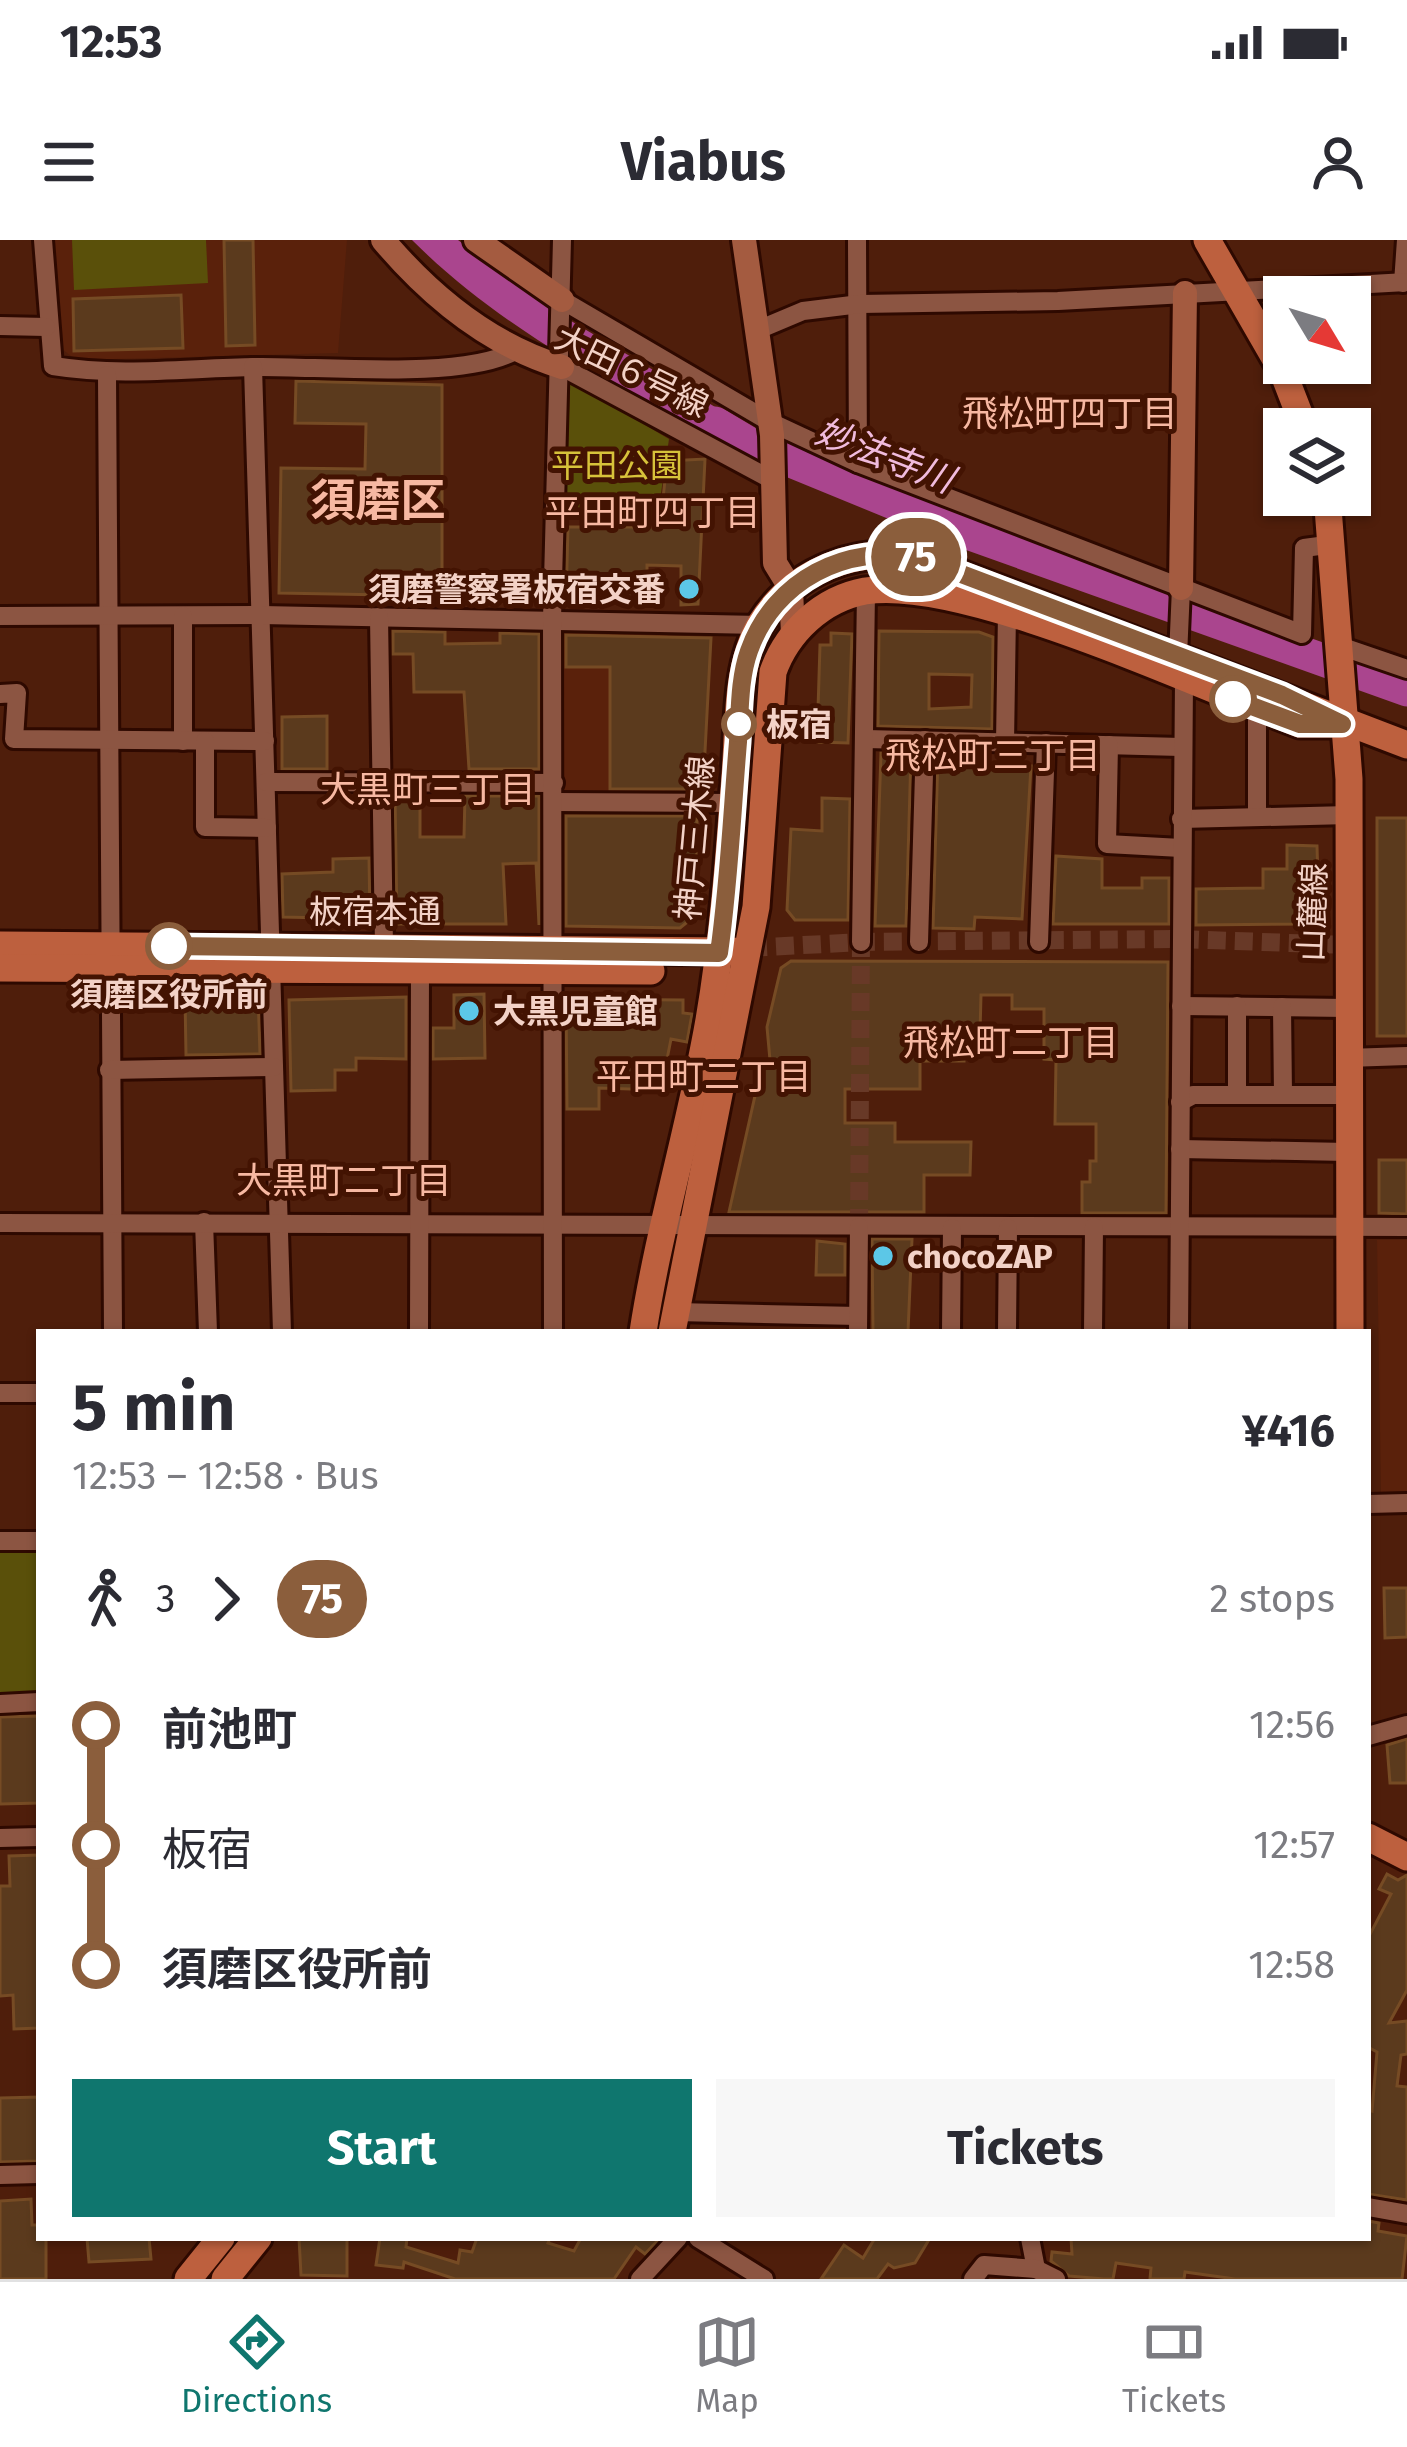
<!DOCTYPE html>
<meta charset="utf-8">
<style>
body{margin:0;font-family:"Fira Sans","Noto Sans JP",sans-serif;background:#f7f7f7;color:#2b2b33;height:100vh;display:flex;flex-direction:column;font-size:45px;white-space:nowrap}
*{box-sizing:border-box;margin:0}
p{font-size:39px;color:#7c7c81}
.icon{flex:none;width:66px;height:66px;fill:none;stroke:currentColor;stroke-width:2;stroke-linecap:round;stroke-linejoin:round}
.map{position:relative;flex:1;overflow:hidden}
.sheet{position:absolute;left:36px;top:1089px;width:1335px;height:912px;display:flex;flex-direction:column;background:#fff;border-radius:0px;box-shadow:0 3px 9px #0004}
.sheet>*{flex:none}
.badge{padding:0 24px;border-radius:39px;font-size:42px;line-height:78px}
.needle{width:78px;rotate:128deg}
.tools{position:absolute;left:1263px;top:36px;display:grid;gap:24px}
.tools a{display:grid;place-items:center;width:108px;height:108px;border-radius:0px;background:#fff;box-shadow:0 3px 9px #0004;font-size:60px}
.map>.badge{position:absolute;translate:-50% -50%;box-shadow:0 0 0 6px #fff}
.legs{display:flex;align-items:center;gap:18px;height:132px;padding:0 36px;font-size:39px}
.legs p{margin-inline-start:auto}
.summary{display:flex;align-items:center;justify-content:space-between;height:204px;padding:0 36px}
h1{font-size:66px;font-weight:700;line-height:90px}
.primary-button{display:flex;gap:24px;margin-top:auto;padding:24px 36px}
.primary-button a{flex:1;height:138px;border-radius:0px;background:#0f766e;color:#fff;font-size:48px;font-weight:700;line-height:138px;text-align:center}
.primary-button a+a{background:#f7f7f7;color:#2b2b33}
ul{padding:0 36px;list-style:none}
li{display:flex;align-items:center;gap:42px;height:120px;font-size:45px}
li i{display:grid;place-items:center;width:18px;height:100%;margin:0 15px;background:currentColor}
li i::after{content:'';width:30px;height:30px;margin:-15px;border:9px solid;border-radius:50%;background:#fff}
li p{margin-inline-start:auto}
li:first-child i{background:linear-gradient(#0000 50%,currentColor 0)}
li:last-child i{background:linear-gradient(currentColor 50%,#0000 0)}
.status{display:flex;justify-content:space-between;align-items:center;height:84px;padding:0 60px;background:#fff;direction:ltr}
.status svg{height:33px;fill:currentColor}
header{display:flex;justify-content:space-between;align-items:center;height:156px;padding:0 36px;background:#fff;font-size:54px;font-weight:700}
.tabs{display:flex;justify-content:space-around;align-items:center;height:168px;border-top:3px solid #e1e1e2;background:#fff;font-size:33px;color:#7c7c81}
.tabs a{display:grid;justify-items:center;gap:6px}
.tabs .active{color:#0f766e}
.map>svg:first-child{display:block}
</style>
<div class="status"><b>12:53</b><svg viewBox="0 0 49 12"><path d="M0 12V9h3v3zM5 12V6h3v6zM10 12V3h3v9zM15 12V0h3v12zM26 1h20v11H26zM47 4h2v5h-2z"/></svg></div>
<header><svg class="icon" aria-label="menu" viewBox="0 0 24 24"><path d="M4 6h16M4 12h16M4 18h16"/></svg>Viabus<svg class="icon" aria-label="person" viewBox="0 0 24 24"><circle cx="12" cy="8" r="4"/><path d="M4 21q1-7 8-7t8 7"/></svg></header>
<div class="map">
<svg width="1407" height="2039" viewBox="0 0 1407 2039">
<rect width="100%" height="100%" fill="#4f1e0b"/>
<g fill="#5a210b">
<path d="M54 0H347L338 113 76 120 57 105Z"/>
<path d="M560 390 668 391 665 558 558 559Z"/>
<path d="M1377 1000H1407V1253L1381 1254Z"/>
</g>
<g fill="#5a500a">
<path d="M72 0H206L208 43 74 50Z"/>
<path d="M570 141 669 199 657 280 566 273Z"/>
<path d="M39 1310V1453H0V1311Z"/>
</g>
<path fill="#aa458e" d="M412 0H458L546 66 752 189 756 223C635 157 510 98 412 0Z"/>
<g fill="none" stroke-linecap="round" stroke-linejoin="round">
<path stroke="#aa458e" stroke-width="33" d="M715 183 752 205 959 290 1407 450"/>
</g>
<g fill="#5b3a1d" stroke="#764b24" stroke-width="3" fill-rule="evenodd">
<path d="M224 0H253L255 105 226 106Z"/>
<path d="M181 55 183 108 74 111 73 59Z"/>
<path d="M296 141 442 145V356L279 353 281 228 365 229 366 184 295 183Z"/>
<path d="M705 219 698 364 681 365V326L647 325V362H566L568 287H660L667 221Z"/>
<path d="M393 391 445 392V404L500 403V393L539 394V529H469L464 452H414L413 414H393Z"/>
<path d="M879 391 979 392 993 397 992 489 878 486ZM929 434 972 435 971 467 929 469Z"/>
<path d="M831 393 852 394 848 503 817 502 820 405H831Z"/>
<path d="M566 395 711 398 703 549H610V427H566Z"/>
<path d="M327 476V529H282V477Z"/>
<path d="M881 513 911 514 906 686H875Z"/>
<path d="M938 514 956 515V524L1031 526 1022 679 975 677 974 689 933 688Z"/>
<path d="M395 556H420V597H464L465 556H539V685L536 623 503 624 506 684H397Z"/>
<path d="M822 558 850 559 848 680H795L787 670 791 589 822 591Z"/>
<path d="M566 576H697L696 675 680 688 566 686Z"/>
<rect x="1377" y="578" width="30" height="218"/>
<path d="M1287 605 1317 606 1319 675 1311 684 1196 685V649L1263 648V629H1287Z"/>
<path d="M1056 616 1102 619V648H1142V638H1169V684H1053Z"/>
<path d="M369 618 370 679 283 677 282 634 333 632V619Z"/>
<path d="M791 721 1168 722 1166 973H1082V942H1090V921H1096V884H1055L1056 820 1044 819V769H1012V755H981L980 793 964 792V821H920V849H845V883H895V902H971L970 935H924V972H729L763 820H770L767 787 781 728Z"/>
<path d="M258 754 260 814 186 815 185 756Z"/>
<path d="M484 754 485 818 433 819V788H454V755Z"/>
<path d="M406 757V819L356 818V830H335V850L291 851 289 760Z"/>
<path d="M566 759 683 760V773L692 774 687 802 671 799 661 850 599 848V869H567Z"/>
<path d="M1379 920H1407V974L1379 973Z"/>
<path d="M872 999H912L908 1092H873Z"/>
<path d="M817 1001 845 1004V1035H816Z"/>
<path d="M1384 1348H1407V1397L1385 1398Z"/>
<path d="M39 1476V1563L0 1564V1477Z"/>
<path d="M1407 1499V1543H1390L1387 1505Z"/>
<path d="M39 1615V1788L14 1789 13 1755 0 1756V1646H10L9 1616Z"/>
<path d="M1387 1634 1398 1640 1407 1635V1750L1389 1783 1407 1781V1814L1401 1815 1397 1846 1407 1847V1960L1368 1954V1870L1372 1871 1377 1812 1368 1807V1698L1391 1654 1379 1649Z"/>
<path d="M39 1857V1921L0 1922V1858Z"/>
<path d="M31 1959 32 1985H39V1998H46V2039H0V1961Z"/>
<path d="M1368 1981 1379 1983 1378 1991 1407 1996 1402 2039H1235L1185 2032 1184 2039H1150L1151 2028 1116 2023 1113 2039H1104L1069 2036 1051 2021 1052 2012 1072 2014 1071 1998H1368Z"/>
<path d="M87 1998H149L151 2019 89 2022Z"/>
<path d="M299 1998H347V2036L301 2035Z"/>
<path d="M380 1998H407L406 2007 458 2023 460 2010 472 2012 477 1998H550L548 2003 574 2011 581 1998H660L645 2014 636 2007 614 2039H455L404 2022 403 2028 376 2025Z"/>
<path d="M875 1998H930L915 2023 894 2028 888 2024 877 2039H821L844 2005 863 2018Z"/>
</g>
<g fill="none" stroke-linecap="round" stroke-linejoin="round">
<g stroke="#683927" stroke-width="18" stroke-dasharray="18 9" stroke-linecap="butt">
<path d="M749 708 861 702 1181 699 1346 705"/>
<path d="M859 987 861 702"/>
</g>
<g stroke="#2e0900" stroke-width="24">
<g id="street">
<path d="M43 0 53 126C122 137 187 128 256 127 321 126 459 140 513 112"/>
<path d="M857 0 858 223"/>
<path d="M1403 43 1406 0"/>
<path d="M562 60 770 182 858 223 1302 394 1304 308 1334 304"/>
<path d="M0 86 46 87"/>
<path d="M758 90 803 71 860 64 1058 61 1407 42"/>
<path d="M253 127 282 1092"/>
<path d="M562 127 774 241"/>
<path d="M107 135 113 1092"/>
<path d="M0 376 262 375 760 385"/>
<path d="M183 376V501"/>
<path d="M379 377 384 706"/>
<path d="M1337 405 1407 429"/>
<path d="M1178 416 1181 348"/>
<path d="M0 454 17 453 14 499 265 501"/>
<path d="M866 499 1181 507"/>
<path d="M205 501V587L267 588"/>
<path d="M1005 503 1007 372"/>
<path d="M1109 505 1107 604 1181 608"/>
<path d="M266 542 554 543"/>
<path d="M554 562 733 563"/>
<path d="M1257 577V468"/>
<path d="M1181 579 1349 575"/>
<path d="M861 702 866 351"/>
<path d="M919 702 925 500"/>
<path d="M1039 702 1046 503"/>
<path d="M1181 766 1347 768"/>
<path d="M1282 767 1283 855"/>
<path d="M1347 818 1407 816"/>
<path d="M109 830 274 827"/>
<path d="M1237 855V766"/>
<path d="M1180 862 1193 855H1347"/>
<path d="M1180 909 1348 912"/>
<path d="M204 982 208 1092"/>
<path d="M0 983 1407 987"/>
<path d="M676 1072 858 1076"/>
<path d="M419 1092 420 730"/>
<path d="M553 1092 552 379 562 0"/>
<path d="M858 1092 859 987"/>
<path d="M951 1092 952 988"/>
<path d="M1007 1092 1008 988"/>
<path d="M1093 1092 1094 987"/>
<path d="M1179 1092 1184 440"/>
<path d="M0 1153H39"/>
<path d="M1368 1264 1407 1263"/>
<path d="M0 1301H39"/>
<path d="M0 1464 39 1462"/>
<path d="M1368 1496 1407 1485"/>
<path d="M0 1598 39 1597"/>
<path d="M0 1935 39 1934"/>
<path d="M1368 1967 1407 1974"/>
<path d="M698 1998 764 2039"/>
<path d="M1030 1998 1036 2029"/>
<path d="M640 2039 678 1998"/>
<path d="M973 2039 984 2025 1036 2029 1056 2039"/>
</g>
</g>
<g stroke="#2e0900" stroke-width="30">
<g id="secondary">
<path d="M383 0C432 58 490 105 562 127"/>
<path d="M476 0 562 60"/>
<path d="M744 0 772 195 775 323 791 349 793 394"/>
<path d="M1181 348 1185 53"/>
</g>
</g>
<g stroke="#2e0900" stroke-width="33">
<g id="primary">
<path d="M1207 0 1283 132 1305 189"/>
<path d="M1327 255 1349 539 1350 1092"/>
<path d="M0 705 733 711"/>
<path d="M0 728 651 731"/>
<path d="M643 1092C659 987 691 884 709 780 723 698 729 617 735 535 739 486 735 427 761 383 795 329 858 306 919 318L1407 505"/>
<path d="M672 1092 756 667 773 432C787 392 822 359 865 351 964 335 1199 446 1300 484H1338"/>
<path d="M1368 1597 1407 1617"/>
<path d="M188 2039 221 1998"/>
<path d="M225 2039 258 1998"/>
</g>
</g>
<use href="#street" stroke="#8c5542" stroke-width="18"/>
<use href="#secondary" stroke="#a45b40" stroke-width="24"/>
<use href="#primary" stroke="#bd603e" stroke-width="27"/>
</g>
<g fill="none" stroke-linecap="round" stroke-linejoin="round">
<g stroke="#fff" stroke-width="27">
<path id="line-1" d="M169 706 719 713C729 643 732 573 738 502 740 472 739 439 749 411 774 340 847 303 919 318L1282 455 1342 484H1300L1233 459"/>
</g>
<use href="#line-1" stroke="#8b5e3c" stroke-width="18"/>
</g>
<g fill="#5cc7e7" stroke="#431302" stroke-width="4.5">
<circle cx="689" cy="349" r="12"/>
<circle cx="469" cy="771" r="12"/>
<circle cx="883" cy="1016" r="12"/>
</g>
<g fill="#fff" stroke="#8b5e3c" stroke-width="6">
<circle cx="1233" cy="459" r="21"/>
<circle cx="739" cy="484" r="15"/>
<circle cx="169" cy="706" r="21"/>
</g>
<g text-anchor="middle" stroke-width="10" stroke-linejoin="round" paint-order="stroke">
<g font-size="33" fill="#f3d2c7" stroke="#431302">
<text transform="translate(632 131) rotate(26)" y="12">大田６号線</text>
<text transform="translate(694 598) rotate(-85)" y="12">神戸三木線</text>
<text x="375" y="683">板宿本通</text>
<text transform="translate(1312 672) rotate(-88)" y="12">山麓線</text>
</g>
<g font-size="33" fill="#d7c23a" stroke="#431302">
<text x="617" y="237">平田公園</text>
</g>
<g font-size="33" font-weight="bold" fill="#f3d2c7" stroke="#431302" text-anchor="start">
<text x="665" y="361" text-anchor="end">須磨警察署板宿交番</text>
<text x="493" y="783">大黒児童館</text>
<text x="907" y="1028">chocoZAP</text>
</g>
<g font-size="33" font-weight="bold" fill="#f3d2c7" stroke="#431302" text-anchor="start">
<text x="766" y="496">板宿</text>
<text x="169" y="766" text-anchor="middle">須磨区役所前</text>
</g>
<g font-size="36" fill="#f7b8a2" stroke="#431302">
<text x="1070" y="186">飛松町四丁目</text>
<text x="653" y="285">平田町四丁目</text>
<text x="993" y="528">飛松町三丁目</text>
<text x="428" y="562">大黒町三丁目</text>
<text x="1011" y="815">飛松町二丁目</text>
<text x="704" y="849">平田町二丁目</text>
<text x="344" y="953">大黒町二丁目</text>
</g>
<g font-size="36" font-style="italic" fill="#f0bbdd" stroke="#431302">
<text transform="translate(885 215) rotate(21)" y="13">妙法寺川</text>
</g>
<g font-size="45" font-weight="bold" fill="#f7b8a2" stroke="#431302">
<text x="378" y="276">須磨区</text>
</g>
</g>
</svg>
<div class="tools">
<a><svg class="needle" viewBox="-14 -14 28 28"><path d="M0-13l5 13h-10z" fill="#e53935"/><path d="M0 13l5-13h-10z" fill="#7c7c81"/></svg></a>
<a><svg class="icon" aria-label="layers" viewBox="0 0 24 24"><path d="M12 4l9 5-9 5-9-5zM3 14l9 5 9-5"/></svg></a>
</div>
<b class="badge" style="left:916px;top:317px;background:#8b5e3c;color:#fff">75</b>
<section class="sheet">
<div class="summary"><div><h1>5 min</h1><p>12:53 – 12:58 · Bus</p></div><b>¥416</b></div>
<div class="legs"><svg class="icon" aria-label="walk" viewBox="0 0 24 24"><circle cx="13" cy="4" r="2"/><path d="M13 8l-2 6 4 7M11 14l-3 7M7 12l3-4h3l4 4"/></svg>3<svg class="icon" aria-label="forward" viewBox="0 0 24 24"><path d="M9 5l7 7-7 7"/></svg><b class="badge" style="background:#8b5e3c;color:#fff">75</b><p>2 stops</p></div>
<ul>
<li><i style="color:#8b5e3c"></i><b>前池町</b><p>12:56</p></li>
<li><i style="color:#8b5e3c"></i><span>板宿</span><p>12:57</p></li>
<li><i style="color:#8b5e3c"></i><b>須磨区役所前</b><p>12:58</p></li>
</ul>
<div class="primary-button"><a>Start</a><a>Tickets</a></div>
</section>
</div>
<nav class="tabs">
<a class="active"><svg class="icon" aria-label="directions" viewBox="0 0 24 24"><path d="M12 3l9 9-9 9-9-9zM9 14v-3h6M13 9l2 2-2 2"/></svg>Directions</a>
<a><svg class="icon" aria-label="map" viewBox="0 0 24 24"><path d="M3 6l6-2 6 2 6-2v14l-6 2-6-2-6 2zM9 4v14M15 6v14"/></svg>Map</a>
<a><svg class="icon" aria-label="tickets" viewBox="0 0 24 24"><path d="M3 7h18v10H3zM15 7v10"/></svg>Tickets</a>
</nav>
